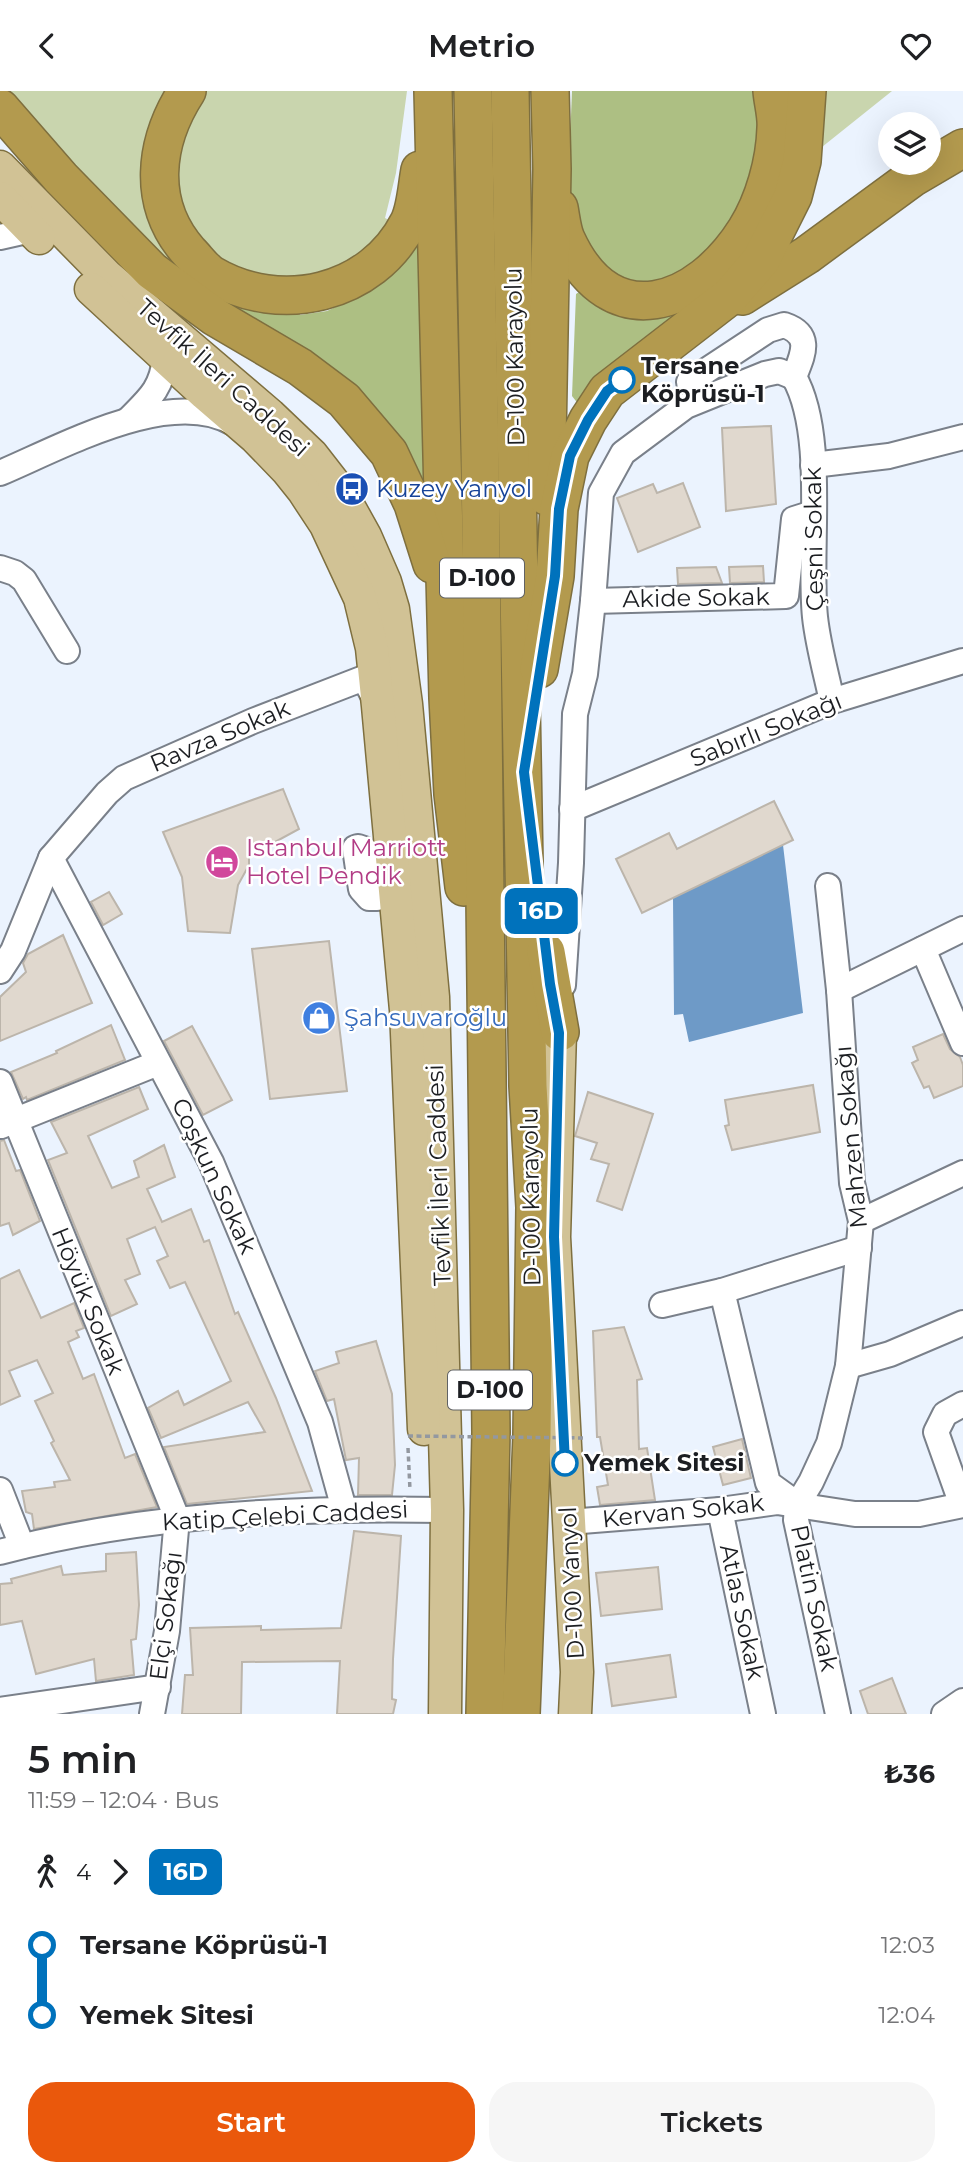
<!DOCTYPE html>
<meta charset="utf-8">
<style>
body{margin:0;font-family:Montserrat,sans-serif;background:#f6f6f6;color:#202124;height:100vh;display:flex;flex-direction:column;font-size:26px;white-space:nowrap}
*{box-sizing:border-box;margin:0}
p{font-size:23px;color:#757577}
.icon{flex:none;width:38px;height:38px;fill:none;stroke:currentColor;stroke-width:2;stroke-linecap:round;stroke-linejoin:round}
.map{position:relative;height:1623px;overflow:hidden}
.sheet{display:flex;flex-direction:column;background:#fff;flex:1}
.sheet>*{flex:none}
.badge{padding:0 14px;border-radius:10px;font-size:24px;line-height:46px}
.tools{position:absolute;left:878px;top:21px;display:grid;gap:14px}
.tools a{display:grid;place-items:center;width:63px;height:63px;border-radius:50%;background:#fff;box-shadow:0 7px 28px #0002;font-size:35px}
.map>.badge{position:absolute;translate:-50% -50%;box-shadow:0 0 0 4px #fff}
.legs{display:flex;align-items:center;gap:10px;height:77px;padding:0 28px;font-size:23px}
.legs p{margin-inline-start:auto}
.headline{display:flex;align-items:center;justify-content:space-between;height:119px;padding:0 28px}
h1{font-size:38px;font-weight:600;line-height:52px}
.primary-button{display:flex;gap:14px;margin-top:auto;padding:14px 28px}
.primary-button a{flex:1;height:80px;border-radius:28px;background:#ea580c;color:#fff;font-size:28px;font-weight:600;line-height:80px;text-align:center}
.primary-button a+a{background:#f6f6f6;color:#202124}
ul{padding:0 28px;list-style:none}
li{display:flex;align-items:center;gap:24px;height:70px;font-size:26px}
li i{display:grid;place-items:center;width:10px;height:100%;margin:0 9px;background:currentColor}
li i::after{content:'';width:18px;height:18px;margin:-9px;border:5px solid;border-radius:50%;background:#fff}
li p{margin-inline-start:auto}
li:first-child i{background:linear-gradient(#0000 50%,currentColor 0)}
li:last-child i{background:linear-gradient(currentColor 50%,#0000 0)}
header{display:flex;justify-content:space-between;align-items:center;height:91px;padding:0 28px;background:#fff;font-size:32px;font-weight:600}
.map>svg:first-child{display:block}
</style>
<header><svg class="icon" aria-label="back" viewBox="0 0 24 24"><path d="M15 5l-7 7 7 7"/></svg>Metrio<svg class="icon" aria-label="heart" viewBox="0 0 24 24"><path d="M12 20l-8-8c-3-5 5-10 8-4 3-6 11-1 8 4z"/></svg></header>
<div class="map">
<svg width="963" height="1623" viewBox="0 0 963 1623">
<rect width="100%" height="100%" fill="#ebf3fe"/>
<g fill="#c9d5ae">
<path d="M6 0H168L154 24 145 58 142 104 153 134 177 167 165 171 127 133Z"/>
<path d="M199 0H407L396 82 385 127 393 131 365 167 276 197 208 168 176 123 175 38Z"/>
<path d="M825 0H892L822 56Z"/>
</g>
<g fill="#adbf83">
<path d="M572 0H755L761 17 754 78 731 134 684 184 650 197 600 180 579 136 568 100Z"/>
<path d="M411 153 418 157 428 397 415 390 228 217 238 211 299 220 300 224 327 220 363 203 388 185Z"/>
<path d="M585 197 607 219 638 227 717 203 579 314 572 305 576 203Z"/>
</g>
<path fill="#6e9ac7" d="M783 754 803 922 689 951 683 923 674 924 673 807Z"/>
<g fill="#e0d8ce" stroke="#bcb5ab" stroke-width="2">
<path d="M771 335 776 413 726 420 722 337Z"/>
<path d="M683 392 700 436 638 461 617 407 653 393 657 402Z"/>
<path d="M763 475 764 491 730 492 729 476Z"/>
<path d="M716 476 722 492 678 493 677 477Z"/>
<path d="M283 698 299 738 275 751 249 759V774L238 794 230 842 188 840 182 786 163 741Z"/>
<path d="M774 710 793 749 642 822 616 768 669 742 677 758Z"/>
<path d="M109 801 122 823 103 834 91 811Z"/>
<path d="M63 844 92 912 0 950V906L26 881 23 872 28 863Z"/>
<path d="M329 850 347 1000 270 1008 252 858Z"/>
<path d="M111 934 125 969 27 1009 26 1006 23 1008 11 981 57 962 56 960Z"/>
<path d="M192 935 232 1009 203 1024 164 950Z"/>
<path d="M943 943 950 958 960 966 963 974V995L934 1007 929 995 924 997 912 972 918 969 913 956Z"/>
<path d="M813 994 820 1041 732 1059 725 1035 729 1034 725 1009Z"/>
<path d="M139 996 148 1018 88 1045 112 1097 139 1086 134 1070 164 1054 175 1086 147 1098 162 1131 191 1118 204 1151 209 1149 235 1223 238 1221 276 1307 312 1400 187 1413 164 1356 265 1341 248 1311 161 1347 148 1317 178 1300 184 1314 231 1290 185 1191 170 1197 157 1170 168 1165 155 1136 127 1148 140 1183 125 1189 137 1213 111 1225 48 1069 67 1062 51 1031Z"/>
<path d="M588 1001 653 1023 622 1119 597 1110 609 1073 591 1068 597 1052 575 1045Z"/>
<path d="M4 1049 16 1080 20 1079 40 1130 13 1144 9 1132 0 1135V1050Z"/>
<path d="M19 1179 41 1227 74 1212 84 1237 76 1240 79 1246 68 1251 83 1288 94 1283 125 1367 135 1363 157 1416 34 1438 32 1423 26 1421 22 1400 55 1396 54 1391 70 1389 51 1352 54 1350 35 1310 53 1302 37 1269 9 1280 20 1305 0 1314V1188Z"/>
<path d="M624 1236 642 1288 637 1289 639 1358 647 1357 655 1409 600 1414 597 1396 608 1394 600 1346H597L593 1240Z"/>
<path d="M376 1250 392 1303 395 1374 392 1404H358L359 1367 346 1369 334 1308 327 1310 315 1280 339 1272 336 1261Z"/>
<path d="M742 1348 751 1387 723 1394 713 1356Z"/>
<path d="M354 1440 401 1445 393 1568 392 1608 396 1609 393 1623H337L340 1570 242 1571 241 1623H182L185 1584H193L190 1537 261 1535V1539L341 1537Z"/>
<path d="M136 1461 139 1514 136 1548 131 1549 134 1584 96 1590 94 1568 36 1583 22 1530 0 1534V1493L12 1492 11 1488 61 1475 63 1484 106 1480V1463Z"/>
<path d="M658 1476 662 1518 601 1525 596 1482Z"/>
<path d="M670 1564 676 1606 612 1615 606 1573Z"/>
<path d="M892 1587 906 1623H868L860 1600Z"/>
</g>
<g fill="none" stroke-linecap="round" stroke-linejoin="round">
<g stroke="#7a808a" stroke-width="28">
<g id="minor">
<path d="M0 146 31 139"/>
<path d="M794 286C827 344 808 458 815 526 818 554 826 582 832 610"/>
<path d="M689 291 768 239 784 234C814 244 802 265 794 286"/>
<path d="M129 328C150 307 162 297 165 267"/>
<path d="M813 374 889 365 963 346"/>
<path d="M0 382C62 356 171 294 235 333"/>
<path d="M0 477 15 482 24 489 67 560"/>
<path d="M593 510 786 505 794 428 813 422"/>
<path d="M572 718 832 610 963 570"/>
<path d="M51 767 211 1071 320 1331 344 1418"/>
<path d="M361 794 368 785 375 784 382 788 384 799 377 807H369L361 798 355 757 358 756 364 758 368 785"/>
<path d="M828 795 839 899 852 1092 861 1130 848 1275 829 1352 811 1391 797 1414 796 1429 838 1623"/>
<path d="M923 858 963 952"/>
<path d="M0 880 13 860 51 767 107 702 124 687 253 630 364 587 377 612"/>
<path d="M563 894 571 772 575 623 585 583 593 510 601 402 623 362 686 315 765 283 779 280 794 286"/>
<path d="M839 899 963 838"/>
<path d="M0 991 177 1427 167 1540 152 1623"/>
<path d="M1 1035 158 972"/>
<path d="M861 1130 963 1082"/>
<path d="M722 1200 768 1392 797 1413"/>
<path d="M662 1214 722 1200 859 1157"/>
<path d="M848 1275 890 1263 963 1232"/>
<path d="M0 1399 22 1455"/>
<path d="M962 1414 936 1341 945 1323 963 1313"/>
<path d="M720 1419 763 1623"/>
<path d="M569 1431 720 1419 777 1411 855 1423H919L963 1414"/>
<path d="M0 1461C144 1423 298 1416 447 1419"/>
<path d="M0 1619 158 1596"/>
<path d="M944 1623 963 1610"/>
</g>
</g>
<g stroke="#7e6f3f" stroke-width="35">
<g id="major">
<path d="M0 76 107 185 270 324 312 364 340 400 365 445 385 491 393 518 406 613 433 906 447 1419 445 1623"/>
<path d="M0 107 39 147"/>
<path d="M91 198 205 303 256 347 287 379 303 399 326 434 360 507 372 557 378 615 406 919 424 1338"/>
<path d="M560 941 554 1146 577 1581 575 1623"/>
</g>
</g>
<g stroke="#7e6f3f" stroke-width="40">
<g id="highway">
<path d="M187 0C154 51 146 113 190 162 197 169 204 179 212 184 280 224 372 204 409 131 416 117 417 95 420 79"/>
<path d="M433 0 448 607 453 703 464 796"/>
<path d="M473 0 480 362 491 1341 485 1623"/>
<path d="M510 0 528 995 535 1116 532 1344 521 1623"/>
<path d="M0 17 61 87 152 180 215 226 300 276 344 309 389 362 413 413 432 473"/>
<path d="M559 117C561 127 562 139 566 148 611 246 698 215 746 139 764 110 775 71 776 37 777 25 773 12 772 0"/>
<path d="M742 205 807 164 912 87 963 57"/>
<path d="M546 405 552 78 550 0"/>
<path d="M539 578 555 485 559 418 570 365 588 329 607 300 730 205 761 169 793 105 802 70 807 0"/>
<path d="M546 861 560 941"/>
</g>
</g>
<path stroke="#9398a0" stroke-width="3.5" stroke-dasharray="5 3.5" stroke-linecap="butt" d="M408 1357 410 1399"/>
<use href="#minor" stroke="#fff" stroke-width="24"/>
<use href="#major" stroke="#d1c295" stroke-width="32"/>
<use href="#highway" stroke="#b39a4e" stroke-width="37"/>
<path stroke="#9398a0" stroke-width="3.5" stroke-dasharray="5 3.5" stroke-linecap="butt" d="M408 1345 586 1347"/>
</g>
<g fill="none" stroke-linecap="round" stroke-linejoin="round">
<g stroke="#fff" stroke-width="16">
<path id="line-1" d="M565 1372 554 1146 559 942 550 893 524 681 555 485 559 418 570 365 588 329 607 300 622 289"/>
</g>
<use href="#line-1" stroke="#0072bc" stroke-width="10"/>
</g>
<defs>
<g id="bus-disc" transform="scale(1.75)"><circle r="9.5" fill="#1a4fb4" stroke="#fff"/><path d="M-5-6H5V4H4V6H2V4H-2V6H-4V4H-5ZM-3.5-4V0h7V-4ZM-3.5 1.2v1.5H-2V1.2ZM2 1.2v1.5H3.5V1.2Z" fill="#fff"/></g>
<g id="hotel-disc" transform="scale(1.75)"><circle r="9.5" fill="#d1479c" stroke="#fff"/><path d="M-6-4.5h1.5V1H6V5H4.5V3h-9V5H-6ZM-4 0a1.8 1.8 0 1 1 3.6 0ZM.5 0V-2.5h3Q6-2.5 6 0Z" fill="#fff"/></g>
<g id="shop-disc" transform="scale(1.75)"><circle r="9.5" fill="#3f7fe0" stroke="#fff"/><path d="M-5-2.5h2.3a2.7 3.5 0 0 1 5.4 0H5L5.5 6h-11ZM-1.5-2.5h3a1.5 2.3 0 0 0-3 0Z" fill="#fff"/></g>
</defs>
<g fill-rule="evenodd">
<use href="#bus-disc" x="352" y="398"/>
<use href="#hotel-disc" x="222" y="771"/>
<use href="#shop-disc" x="319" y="927"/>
</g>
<g fill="#fff" stroke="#0072bc" stroke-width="3.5">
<circle cx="622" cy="289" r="12"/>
<circle cx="565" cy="1372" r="12"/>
</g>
<g text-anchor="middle" stroke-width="5" stroke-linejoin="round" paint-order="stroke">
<g fill="#fff" stroke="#606264" stroke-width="2">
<rect x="440" y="467.5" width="84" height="39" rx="5"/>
<rect x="448" y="1279.5" width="84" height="39" rx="5"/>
</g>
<g font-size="23" font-weight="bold" fill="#1c1e22">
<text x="482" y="495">D-100</text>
<text x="490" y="1307">D-100</text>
</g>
<g font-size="24" fill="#1c1e22" stroke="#fff">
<text transform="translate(515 266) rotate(-91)" y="8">D-100 Karayolu</text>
<text transform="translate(223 287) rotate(42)" y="8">Tevfik İleri Caddesi</text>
<text transform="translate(814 448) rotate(-91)" y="8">Çeşni Sokak</text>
<text transform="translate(696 507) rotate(-1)" y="8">Akide Sokak</text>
<text transform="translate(766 639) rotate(-22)" y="8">Sabırlı Sokağı</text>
<text transform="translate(220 645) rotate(-23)" y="8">Ravza Sokak</text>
<text transform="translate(851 1046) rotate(-95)" y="8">Mahzen Sokağı</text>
<text transform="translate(439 1084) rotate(-92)" y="8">Tevfik İleri Caddesi</text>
<text transform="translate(214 1085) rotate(65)" y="8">Coşkun Sokak</text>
<text transform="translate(531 1106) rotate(-91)" y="8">D-100 Karayolu</text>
<text transform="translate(88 1210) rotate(68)" y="8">Höyük Sokak</text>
<text transform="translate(683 1420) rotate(-6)" y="8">Kervan Sokak</text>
<text transform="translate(285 1425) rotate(-3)" y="8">Katip Çelebi Caddesi</text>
<text transform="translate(572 1492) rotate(-93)" y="8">D-100 Yanyol</text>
<text transform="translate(814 1507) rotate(78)" y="8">Platin Sokak</text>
<text transform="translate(742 1521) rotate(78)" y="8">Atlas Sokak</text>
<text transform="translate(166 1525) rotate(-83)" y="8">Elçi Sokağı</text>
</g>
<g font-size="24" font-weight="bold" fill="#1c1e22" stroke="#fff" text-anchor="start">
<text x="641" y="283">Tersane<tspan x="641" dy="28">Köprüsü-1</tspan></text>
<text x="584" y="1380">Yemek Sitesi</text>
</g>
<g font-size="24" fill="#164399" stroke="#fff" text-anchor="start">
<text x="376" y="406">Kuzey Yanyol</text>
</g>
<g font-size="24" fill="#b23c85" stroke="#fff" text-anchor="start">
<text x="246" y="765">Istanbul Marriott<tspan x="246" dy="28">Hotel Pendik</tspan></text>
</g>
<g font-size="24" fill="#366cbe" stroke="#fff" text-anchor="start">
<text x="344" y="935">Şahsuvaroğlu</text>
</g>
</g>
</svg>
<div class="tools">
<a><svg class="icon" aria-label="layers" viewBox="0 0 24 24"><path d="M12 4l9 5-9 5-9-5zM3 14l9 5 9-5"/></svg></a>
</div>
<b class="badge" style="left:541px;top:820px;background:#0072bc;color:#fff">16D</b>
</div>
<section class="sheet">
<div class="headline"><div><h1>5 min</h1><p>11:59 – 12:04 · Bus</p></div><b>₺36</b></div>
<div class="legs"><svg class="icon" aria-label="walk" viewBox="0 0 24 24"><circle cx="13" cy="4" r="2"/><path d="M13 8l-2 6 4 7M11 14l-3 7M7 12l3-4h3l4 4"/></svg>4<svg class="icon" aria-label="forward" viewBox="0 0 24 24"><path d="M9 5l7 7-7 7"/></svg><b class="badge" style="background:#0072bc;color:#fff">16D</b></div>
<ul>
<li><i style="color:#0072bc"></i><b>Tersane Köprüsü-1</b><p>12:03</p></li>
<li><i style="color:#0072bc"></i><b>Yemek Sitesi</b><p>12:04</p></li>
</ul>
<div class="primary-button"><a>Start</a><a>Tickets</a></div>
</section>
